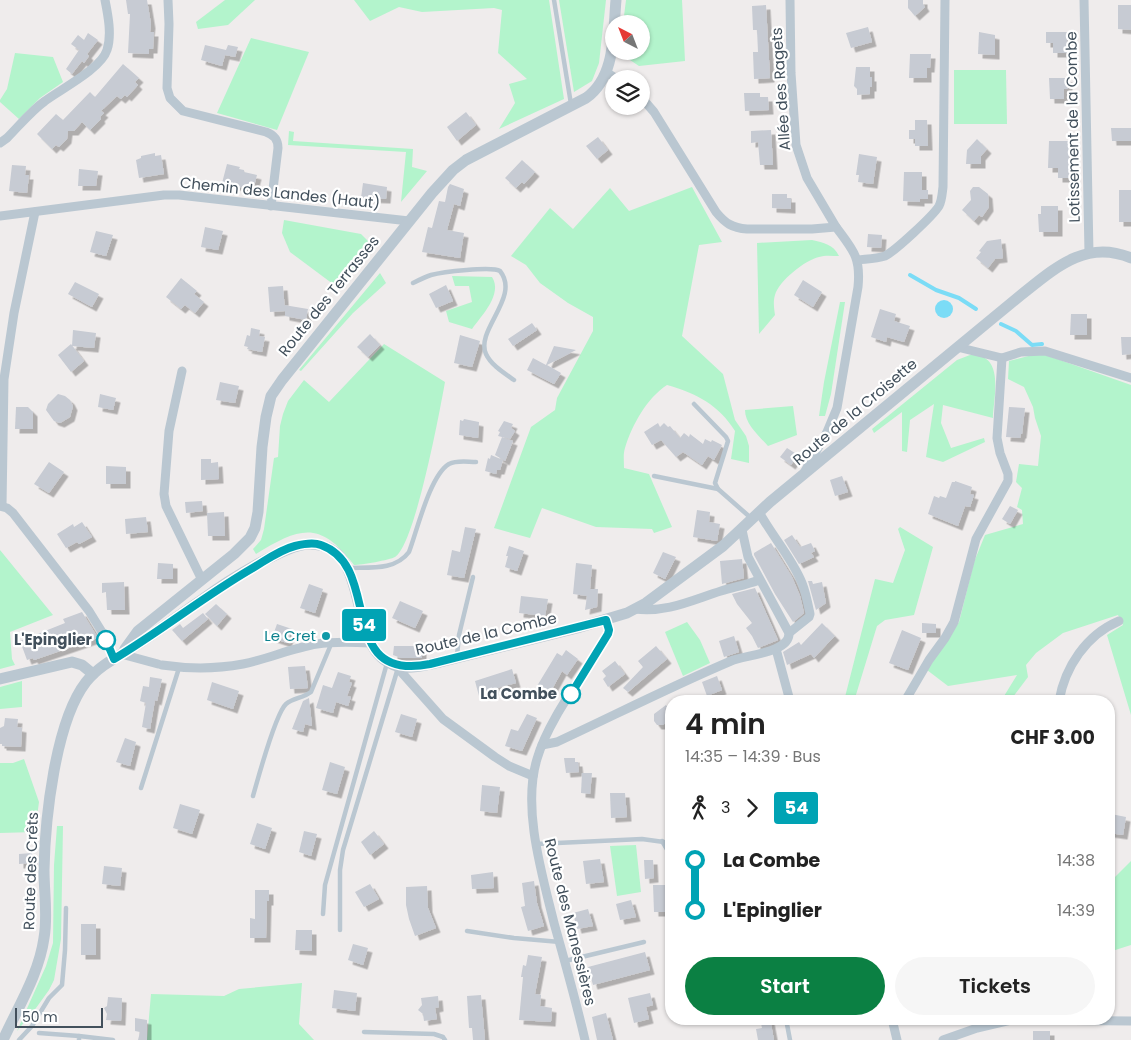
<!DOCTYPE html>
<meta charset="utf-8">
<style>
body{margin:0;font-family:Poppins,sans-serif;background:#f6f6f6;color:#222;height:100vh;display:flex;flex-direction:column;font-size:19px;white-space:nowrap}
*{box-sizing:border-box;margin:0}
p{font-size:16px;color:#767676}
.icon{flex:none;width:28px;height:28px;fill:none;stroke:currentColor;stroke-width:2;stroke-linecap:round;stroke-linejoin:round}
.map{position:relative;flex:1;overflow:hidden}
.panel{position:absolute;left:665px;top:695px;width:450px;height:330px;display:flex;flex-direction:column;background:#fff;border-radius:20px;box-shadow:0 1px 4px #0004}
.panel>*{flex:none}
.badge{padding:0 10px;border-radius:4px;font-size:18px;line-height:32px}
.needle{width:32px;rotate:318deg}
.tools{position:absolute;left:605px;top:15px;display:grid;gap:10px}
.tools a{display:grid;place-items:center;width:45px;height:45px;border-radius:50%;background:#fff;box-shadow:0 1px 4px #0004;font-size:25px}
.scale{position:absolute;left:15px;bottom:12px;width:88px;box-sizing:border-box;padding-left:5px;border:2px solid #42505c;border-top:0;font-size:14px;line-height:18px;white-space:nowrap;color:#42505c;-webkit-text-stroke:4px #fff;paint-order:stroke}
.map>.badge{position:absolute;translate:-50% -50%;box-shadow:0 0 0 2px #fff}
.legs{display:flex;align-items:center;gap:8px;height:55px;padding:0 20px;font-size:16px}
.legs p{margin-inline-start:auto}
.head{display:flex;align-items:center;justify-content:space-between;height:85px;padding:0 20px}
h1{font-size:28px;font-weight:600;line-height:38px}
.primary-button{display:flex;gap:10px;margin-top:auto;padding:10px 20px}
.primary-button a{flex:1;height:58px;border-radius:30px;background:#0b8043;color:#fff;font-size:20px;font-weight:600;line-height:58px;text-align:center}
.primary-button a+a{background:#f6f6f6;color:#222}
ul{padding:0 20px;list-style:none}
li{display:flex;align-items:center;gap:18px;height:50px;font-size:19px}
li i{display:grid;place-items:center;width:8px;height:100%;margin:0 6px;background:currentColor}
li i::after{content:'';width:12px;height:12px;margin:-6px;border:4px solid;border-radius:50%;background:#fff}
li p{margin-inline-start:auto}
li:first-child i{background:linear-gradient(#0000 50%,currentColor 0)}
li:last-child i{background:linear-gradient(currentColor 50%,#0000 0)}
.map>svg:first-child{display:block}
</style>
<div class="map">
<svg width="1131" height="1040" viewBox="0 0 1131 1040">
<defs>
<filter id="shadow"><feDropShadow dx="4.5" dy="4.5" stdDeviation="0" flood-color="#0004"/></filter>
</defs>
<rect width="100%" height="100%" fill="#efecec"/>
<g fill="#b3f4cc">
<path d="M225 0H255L228 25 198 29 196 22Z"/>
<path d="M354 0H549L564 99 499 129 515 103 509 84 527 79 498 53 502 10 494 8 422 12 399 7 370 21Z"/>
<path d="M559 0H606L599 63 592 81 574 92Z"/>
<path d="M626 0H682L685 61 639 66 627 58 625 51H641V24H623Z"/>
<path d="M251 38 309 52 277 130 217 113Z"/>
<path d="M15 53 53 57 63 82 40 98 19 119 0 102V100L7 89Z"/>
<path d="M954 70H1006L1007 124H954Z"/>
<path d="M289 131 294 132 293 141 413 149 412 167 427 171 401 202 406 152 288 145Z"/>
<path d="M692 187 722 242 699 245 682 336 723 374 735 420 746 436 749 446V463L731 459 735 431C719 405 696 393 667 385 647 398 632 425 625 448 623 454 624 461 624 468L649 474 672 527 654 533 652 529 596 527 542 508 530 538 494 528 531 427 555 410 557 398 593 331V317L568 303 540 283 526 265 511 256 550 208 573 229 610 188 629 211Z"/>
<path d="M284 220 361 234 370 243 341 290 290 252 282 233Z"/>
<path d="M812 240C824 243 833 244 839 256 832 256 825 255 819 257 805 260 779 281 775 295 773 301 774 308 775 315L759 334 757 243Z"/>
<path d="M380 273 386 283 353 313 301 371 299 370Z"/>
<path d="M452 276 492 277C503 294 482 315 472 329L449 322 446 311 472 302 469 286H455Z"/>
<path d="M840 302H845L831 394 825 416H819L824 382Z"/>
<path d="M384 344 445 382C440 410 415 545 395 557 390 560 361 565 354 565 320 520 300 527 256 554L253 549 261 540 264 529 274 458 278 457 280 426 283 414 288 401 304 380 329 402Z"/>
<path d="M1040 353 1131 385V715L1107 635 1123 625 1118 615 1063 633 1036 653 1026 665 1028 677 1010 701H1001L1017 675 948 686 927 670 959 622 974 562 985 535 1023 524 1022 510 1017 507 1022 488 1016 482 1019 464 1038 466 1041 436 1035 418 1033 407 1024 387 1008 379 1009 361Z"/>
<path d="M970 355C1005 353 994 396 993 418L943 405 941 423 951 448 984 438 985 442 943 462 926 457 934 404 910 420 907 452 902 451V412L874 433 872 429 957 360Z"/>
<path d="M793 406 797 435 768 446C759 436 745 424 745 410Z"/>
<path d="M900 527 933 547 914 615 885 620 877 626 855 698 866 699 864 701H844L875 579 893 583 905 550 898 529Z"/>
<path d="M0 550 53 615 10 632 12 659 15 665 0 669Z"/>
<path d="M687 622 700 640 710 663 683 676 665 632Z"/>
<path d="M22 681V707L0 709V687Z"/>
<path d="M24 759 39 802 35 832 0 833V763H13Z"/>
<path d="M57 826H63L61 939 54 980 49 990 36 1008 17 1031 46 966 53 943 54 865Z"/>
<path d="M636 845 641 892 617 896 610 846Z"/>
<path d="M1131 861V945L1109 952V883Z"/>
<path d="M302 983 299 1024 314 1040H147L151 994 224 996 239 989Z"/>
</g>
<circle fill="#7bdcf6" cx="944" cy="309" r="9"/>
<g fill="none" stroke-linecap="round" stroke-linejoin="round">
<g stroke="#7bdcf6" stroke-width="4">
<path d="M910 275 936 290 959 298 976 309"/>
<path d="M1001 324 1016 331 1032 345 1042 344"/>
</g>
</g>
<g fill="#c7cbd3" filter="url(#shadow)">
<path d="M126 0H147L151 24 150 32H154L153 49H149V54L128 53 130 14H128Z"/>
<path d="M908 0H923V4L925 7 915 16 908 8Z"/>
<path d="M766 5 770 78 754 79 753 52H758L757 30H753L752 6Z"/>
<path d="M1118 5H1131V30L1118 29Z"/>
<path d="M868 27 872 42 851 48 846 33Z"/>
<path d="M979 32 995 35V55L978 54Z"/>
<path d="M1046 32H1067V53H1053V43H1046Z"/>
<path d="M88 33 98 40 87 54 89 56 84 63 82 61 72 74 66 69 79 50 71 44 78 35 84 40Z"/>
<path d="M205 45 226 50 228 45 238 47 235 57 225 55 222 66 201 60Z"/>
<path d="M910 54H931L930 68H927V78H909Z"/>
<path d="M123 64 139 78 135 82 138 85 127 97 125 95 121 99 117 96 101 111 104 113 100 117 101 119 90 130 82 122 74 131H68L67 139 59 147 56 145 52 149 37 134 56 114 63 120 90 92 95 97Z"/>
<path d="M856 67H870V77H872V87H870V94L857 95V89L854 86Z"/>
<path d="M1049 78H1068V89H1064V99H1050Z"/>
<path d="M744 93H760V97H768L769 110 745 111Z"/>
<path d="M466 112 476 125 457 141 447 127Z"/>
<path d="M915 120H927L928 146H915V139H909V130H915Z"/>
<path d="M1111 128H1131V141H1112Z"/>
<path d="M771 130 773 165H760L758 142 751 143V131Z"/>
<path d="M598 137 608 150 597 159 586 146Z"/>
<path d="M977 139 987 149 981 156V164H966L967 150Z"/>
<path d="M1049 141H1069V168H1071V178H1058V168H1048Z"/>
<path d="M155 153V156L161 155 164 174 139 178 136 160 141 158V156Z"/>
<path d="M859 154 877 157 873 184 858 182 859 175H856Z"/>
<path d="M522 160 535 172 524 184 522 182 516 188 505 178Z"/>
<path d="M227 164 240 167 239 169 244 170V172L257 175 253 190 222 183Z"/>
<path d="M12 165 26 166 25 175H29L27 193 9 191Z"/>
<path d="M79 169 98 171 96 186H78Z"/>
<path d="M904 172H922V190H928V199H920V202L903 201Z"/>
<path d="M363 183 387 187 386 199 361 198Z"/>
<path d="M450 184 464 189 460 206 454 204 447 230 464 233 460 258 422 252 428 227 432 228 439 201 445 202 448 187Z"/>
<path d="M973 187H979L988 194 989 207 982 217 979 215 974 221 962 210 971 200 970 191Z"/>
<rect x="1119" y="190" width="12" height="32"/>
<path d="M772 194H787V198H791V209L772 208Z"/>
<path d="M1041 206H1058V232H1039L1038 214H1041Z"/>
<path d="M205 227 223 231 218 250 201 247Z"/>
<path d="M96 231 113 235 106 256 90 252Z"/>
<path d="M868 234 882 235 881 248 867 247Z"/>
<path d="M1001 239 1003 258 995 259 988 268 976 258 981 252 979 251 987 241Z"/>
<path d="M181 278 197 291 194 294 204 302 195 313 185 305 181 309 166 297Z"/>
<path d="M803 280 822 292 813 307 794 295Z"/>
<path d="M75 282 99 294 92 307 68 294Z"/>
<path d="M446 285 453 301 436 308 429 294Z"/>
<path d="M283 286 285 311 284 305 308 309 306 320 285 316V311L270 312 268 287Z"/>
<path d="M880 309 896 314 894 321 910 326 904 342 887 337 886 342 871 337Z"/>
<path d="M1071 314H1087V335H1070Z"/>
<path d="M532 323 537 330 513 346 508 339Z"/>
<path d="M251 328 260 330 259 336 265 337 262 352 247 349 248 347 244 346 247 335 250 336Z"/>
<path d="M73 330 96 333 94 348 72 346Z"/>
<path d="M370 334 380 345 368 357 357 347Z"/>
<path d="M460 335 480 341 472 367 454 363Z"/>
<path d="M1121 337H1131V354L1122 355Z"/>
<path d="M71 344 84 361 71 372 58 355Z"/>
<path d="M554 346 576 350 547 365 561 373 554 384 527 370 533 358 546 365Z"/>
<path d="M220 382 239 386 235 403 216 400Z"/>
<path d="M58 394 65 396 70 400 73 406 70 417 60 423 54 421 46 410 48 404Z"/>
<path d="M100 394 116 398 113 410 98 407Z"/>
<path d="M16 407H28L33 412V429H15Z"/>
<path d="M1009 407 1025 408 1022 434H1021L1020 438 1006 437Z"/>
<path d="M464 419 479 422 478 438 459 435 460 420 463 421Z"/>
<path d="M504 421 513 424 511 428 515 431 510 439 498 436 500 432 498 431Z"/>
<path d="M658 423 660 427 664 423 668 427 670 426 680 438 684 433 689 437 690 434 703 444 705 439 711 442 712 440 722 445 714 460 708 456 702 465 683 452 676 457 661 440 652 445 644 432Z"/>
<path d="M502 437 513 441 505 461 495 455Z"/>
<path d="M787 448 798 455 791 465 780 457Z"/>
<path d="M491 455 503 460 500 470H497L496 474 485 471 488 458 490 459Z"/>
<path d="M201 459H211V463L218 462 219 479 201 480Z"/>
<path d="M49 462 64 472 49 493 34 484Z"/>
<path d="M106 466 126 467V484H106Z"/>
<path d="M842 476 848 492 835 496 830 480Z"/>
<path d="M955 481 972 487 970 494 974 495 970 507 965 506 958 526 928 514 934 496 939 498 940 496 946 498 952 482H955Z"/>
<path d="M202 501 203 511 186 513 185 502Z"/>
<path d="M1010 506 1018 510 1010 524 1002 519Z"/>
<path d="M697 510 710 512 709 522 720 524 717 541 693 537Z"/>
<path d="M224 512 225 536H208L207 513Z"/>
<path d="M146 517 148 532 126 534 125 519Z"/>
<path d="M82 522 92 537 79 544 77 542 66 548 57 534 73 524 74 527Z"/>
<path d="M465 527 476 529 464 578 447 575 452 550 460 552Z"/>
<path d="M792 535 800 547 811 543 815 551 811 553 814 557 799 564 784 540Z"/>
<path d="M771 543 792 577 800 596 804 613 793 622 775 594 754 555V553Z"/>
<path d="M509 546 524 551 517 571 505 567 508 556H506Z"/>
<path d="M663 552 676 557 665 579 653 573Z"/>
<path d="M742 559 744 578 722 584 720 561Z"/>
<path d="M158 563 173 564V579H157Z"/>
<path d="M576 563 592 565 590 589H598L597 607 585 610 587 596 573 594Z"/>
<path d="M808 581H812L813 584 822 582 826 603 816 610Z"/>
<path d="M124 582 125 610H107L106 592 102 593V583Z"/>
<path d="M309 584 323 589 315 613 300 608Z"/>
<path d="M755 588 778 640 758 648 752 636 746 628 752 623 737 604 732 594Z"/>
<path d="M521 596 548 599 545 616 519 613Z"/>
<path d="M400 601 423 611 415 628 392 618Z"/>
<path d="M216 604 227 614 217 626 205 614Z"/>
<path d="M82 612 98 638 34 660 33 658 27 660 20 641 65 623 63 619Z"/>
<path d="M203 613 208 619 182 641 172 630 180 624 183 628Z"/>
<path d="M822 623 835 636 828 643 814 658 811 654 787 665 783 652 799 642 801 645Z"/>
<path d="M922 623 936 624V633H922Z"/>
<path d="M277 624 292 629 287 643 272 638Z"/>
<path d="M902 630 921 638 908 670 889 663Z"/>
<path d="M734 636 739 652 724 657 719 641Z"/>
<path d="M394 646H422V658H401L393 655Z"/>
<path d="M656 646 667 659 628 692 623 688 643 667 638 661Z"/>
<path d="M566 650 578 659 567 675 562 671 550 693 537 686 557 653 562 656Z"/>
<path d="M615 661 625 674 608 687 603 679 606 676 602 671Z"/>
<path d="M305 666 308 688 290 689 288 667Z"/>
<path d="M512 669 516 683 497 688 498 690 479 696 475 681Z"/>
<path d="M338 672 351 676 349 682 352 683 347 696 351 697 348 706 336 702 333 713 316 708 323 685 332 688Z"/>
<path d="M717 676 722 690 707 696 702 682Z"/>
<path d="M150 677 162 679 157 701 155 700 150 729 142 727 146 703 140 701 143 686 149 687Z"/>
<path d="M212 682 239 691 233 709 207 700Z"/>
<path d="M309 698 312 726 305 724 303 732 292 729 303 701Z"/>
<path d="M666 705 671 712V718L663 725H657L654 721V714Z"/>
<path d="M401 714 417 719 412 737 395 732Z"/>
<path d="M527 714 537 718 522 751 505 746 511 729 518 731Z"/>
<path d="M5 718 18 719 17 727 22 728 21 747 2 746V744H0V728L4 726Z"/>
<path d="M125 738 136 742 130 766 116 762Z"/>
<path d="M564 758H575V762H578L579 772 566 773Z"/>
<path d="M330 762 345 767 337 794 322 790Z"/>
<path d="M582 773H592L590 794 581 793Z"/>
<path d="M482 785 500 787 497 813 480 811Z"/>
<path d="M610 793H625L627 817 611 818Z"/>
<path d="M180 804 200 810 192 834 173 828Z"/>
<path d="M1111 814 1126 817 1123 835 1109 833V820Z"/>
<path d="M257 823 272 828 265 849 250 844Z"/>
<path d="M304 831 317 834 311 856 299 852Z"/>
<path d="M374 831 384 844 370 855 361 842Z"/>
<path d="M32 853 33 863 19 864V854Z"/>
<path d="M600 859 604 882 586 884 583 861Z"/>
<path d="M644 860H653L654 878 645 879Z"/>
<path d="M104 866 122 868 120 886 102 884Z"/>
<path d="M493 872 494 888 472 889 471 875Z"/>
<path d="M534 881 537 903 544 926 528 931 521 907 525 906 522 883Z"/>
<path d="M370 884 379 899 364 907 355 892Z"/>
<path d="M653 885H671V912H654Z"/>
<path d="M427 886 428 908 436 928 415 936 409 919 406 905V887Z"/>
<path d="M255 890H269V901H267L266 938H250V918L255 919Z"/>
<path d="M631 900 636 917 620 920 616 904Z"/>
<path d="M588 909 593 926 577 929 573 913Z"/>
<rect x="81" y="924" width="15" height="31"/>
<path d="M296 930H312V951L295 950Z"/>
<path d="M353 944 368 948 363 965 348 960Z"/>
<path d="M645 952 650 970 593 985 588 967Z"/>
<path d="M528 955 542 957 535 994 541 995 540 1006 552 1008 551 1022 519 1020 523 977H521L523 965 526 966Z"/>
<path d="M334 990 357 993 355 1011 332 1008Z"/>
<path d="M650 993 653 1005 646 1007 649 1019 634 1023 628 998Z"/>
<path d="M481 995 485 1040H473L472 1028H469L467 996Z"/>
<path d="M438 996 439 1007 435 1008 437 1019 424 1021 423 1014 418 1010 422 1005 421 998Z"/>
<path d="M108 997 122 998 121 1021 106 1020 107 1014 104 1008 107 1006Z"/>
<path d="M606 1013 613 1040H597L592 1017Z"/>
<path d="M135 1018 147 1020V1040H138L140 1032 135 1031Z"/>
<path d="M760 1019H770L774 1040H758L756 1029 762 1028Z"/>
<rect x="1033" y="1031" width="17" height="9"/>
</g>
<g fill="none" stroke-linecap="round" stroke-linejoin="round">
<g stroke="#bac7d1" stroke-width="4.5">
<path d="M554 0 571 104"/>
<path d="M413 283C419 280 425 277 431 275 442 272 492 266 500 271 521 297 475 330 486 354 491 365 504 373 514 380"/>
<path d="M694 404 726 437 728 441 715 483 718 489 751 518"/>
<path d="M654 476 718 489"/>
<path d="M348 568C369 567 395 571 409 552 417 531 430 475 449 464 457 460 467 462 476 462"/>
<path d="M457 656 459 635 473 577"/>
<path d="M141 788 179 668"/>
<path d="M253 796C258 779 275 714 286 704 293 698 303 698 311 692L332 642"/>
<path d="M662 841 671 856"/>
<path d="M536 844 642 839 671 843"/>
<path d="M323 914 325 885 387 663"/>
<path d="M340 930V870L343 850 398 668"/>
<path d="M467 931 514 938 560 942"/>
<path d="M565 961 644 942"/>
<path d="M786 1019 790 1040"/>
<path d="M364 1032 434 1034 443 1037 445 1040"/>
<path d="M39 1033 79 1036V1040"/>
<path d="M79 1036 113 1040"/>
<path d="M19 1040 32 1026 49 998 62 985 65 950 66 908"/>
</g>
<g stroke="#bac7d1" stroke-width="9">
<path d="M168 0 169 24 167 88 170 98 183 111 266 132C274 135 278 139 278 148L271 206"/>
<path d="M790 0 791 73 796 145 807 178 836 227"/>
<path d="M1084 0 1089 253"/>
<path d="M606 72 617 79"/>
<path d="M641 97 654 112 716 212C725 223 732 228 747 229H812L836 227C853 250 861 257 858 287L837 408 827 432 804 473"/>
<path d="M0 143 7 138C19 126 31 111 45 101 61 89 101 69 107 50 112 35 108 15 105 0"/>
<path d="M0 216 164 195H179L409 221"/>
<path d="M858 260C866 259 876 259 885 256 895 251 933 216 939 206 942 200 942 194 943 187L945 0"/>
<path d="M957 347 1002 358 1021 352 1045 351 1131 378"/>
<path d="M182 371 169 431 164 494 166 506 202 580"/>
<path d="M0 506 7 508 13 513 89 611 102 632 114 659"/>
<path d="M2 506 4 379 14 313 35 212"/>
<path d="M759 512C772 536 792 558 802 583 806 593 808 604 810 614L809 617 789 633"/>
<path d="M635 609C667 613 692 600 721 591 734 587 746 585 759 580"/>
<path d="M776 649 790 701"/>
<path d="M121 654 158 664"/>
<path d="M162 665C189 669 216 669 243 664 268 659 292 648 317 644 335 641 353 642 371 643"/>
<path d="M395 665 443 719 495 757 509 766 533 776"/>
<path d="M905 701 929 660 945 638 954 622 976 539 1008 481V474L1000 453 997 438 1002 358"/>
<path d="M1059 701C1065 667 1086 635 1119 621"/>
<path d="M542 745 557 742C615 715 672 686 731 661 745 655 790 653 789 633L748 557 742 530"/>
<path d="M892 1019 897 1040"/>
<path d="M585 1040C576 1001 565 962 554 923 542 874 522 808 537 759 549 717 586 673 608 634L609 630 606 620"/>
<path d="M943 1040 977 1028 1011 1020 1131 1021"/>
</g>
<g stroke="#bac7d1" stroke-width="11">
<path d="M125 649 138 631 234 554 250 538 255 528 258 512 262 447 266 417 271 396 282 380 432 193 453 170 466 160 586 98C616 77 613 33 616 0"/>
<path d="M0 679 72 662 82 665 93 674"/>
<path d="M3 1040C18 1007 39 974 44 938 48 916 44 893 44 870 45 820 55 722 86 682 101 663 124 654 144 640 164 627 183 612 203 599 225 583 286 543 311 544 377 546 341 657 402 667 415 669 428 664 440 662L577 628 627 613 646 603 723 546 770 502 1021 295C1055 268 1086 239 1131 258"/>
</g>
</g>
<g fill="none" stroke-linecap="round" stroke-linejoin="round">
<g stroke="#fff" stroke-width="11">
<path id="line-1" d="M106 640 114 659C161 631 203 597 251 569 265 561 279 550 295 546 303 544 313 542 321 545 384 567 334 683 430 664L606 620 609 630 608 634 571 694"/>
</g>
<use href="#line-1" stroke="#00a3b4" stroke-width="8"/>
</g>
<circle fill="#0f9aa8" stroke="#fff" stroke-width="2" cx="326" cy="636" r="5"/>
<g fill="#fff" stroke="#00a3b4" stroke-width="2.5">
<circle cx="106" cy="640" r="9"/>
<circle cx="571" cy="694" r="9"/>
</g>
<g text-anchor="middle" stroke-width="4.5" stroke-linejoin="round" paint-order="stroke">
<g font-size="15" fill="#42505c" stroke="#fff">
<text transform="translate(781 89) rotate(-94)" y="5">Allée des Ragets</text>
<text transform="translate(1073 127) rotate(-91)" y="5">Lotissement de la Combe</text>
<text transform="translate(280 193) rotate(6)" y="5">Chemin des Landes (Haut)</text>
<text transform="translate(329 296) rotate(-51)" y="5">Route des Terrasses</text>
<text transform="translate(855 412) rotate(-40)" y="5">Route de la Croisette</text>
<text transform="translate(486 634) rotate(-13)" y="5">Route de la Combe</text>
<text transform="translate(31 871) rotate(-88)" y="5">Route des Crêts</text>
<text transform="translate(570 922) rotate(76)" y="5">Route des Manessières</text>
</g>
<g font-size="15" fill="#0d838f" stroke="#fff" text-anchor="end">
<text x="316" y="641">Le Cret</text>
</g>
<g font-size="15" font-weight="bold" fill="#42505c" stroke="#fff" text-anchor="end">
<text x="92" y="645">L'Epinglier</text>
<text x="557" y="699">La Combe</text>
</g>
</g>
</svg>
<div class="tools">
<a><svg class="needle" viewBox="-14 -14 28 28"><path d="M0-13l5 13h-10z" fill="#e53935"/><path d="M0 13l5-13h-10z" fill="#767676"/></svg></a>
<a><svg class="icon" aria-label="layers" viewBox="0 0 24 24"><path d="M12 4l9 5-9 5-9-5zM3 14l9 5 9-5"/></svg></a>
</div>
<div class="scale">50 m</div>
<b class="badge" style="left:364px;top:625px;background:#00a3b4;color:#fff">54</b>
<section class="panel">
<div class="head"><div><h1>4 min</h1><p>14:35 – 14:39 · Bus</p></div><b>CHF 3.00</b></div>
<div class="legs"><svg class="icon" aria-label="walk" viewBox="0 0 24 24"><circle cx="13" cy="4" r="2"/><path d="M13 8l-2 6 4 7M11 14l-3 7M7 12l3-4h3l4 4"/></svg>3<svg class="icon" aria-label="forward" viewBox="0 0 24 24"><path d="M9 5l7 7-7 7"/></svg><b class="badge" style="background:#00a3b4;color:#fff">54</b></div>
<ul>
<li><i style="color:#00a3b4"></i><b>La Combe</b><p>14:38</p></li>
<li><i style="color:#00a3b4"></i><b>L'Epinglier</b><p>14:39</p></li>
</ul>
<div class="primary-button"><a>Start</a><a>Tickets</a></div>
</section>
</div>
